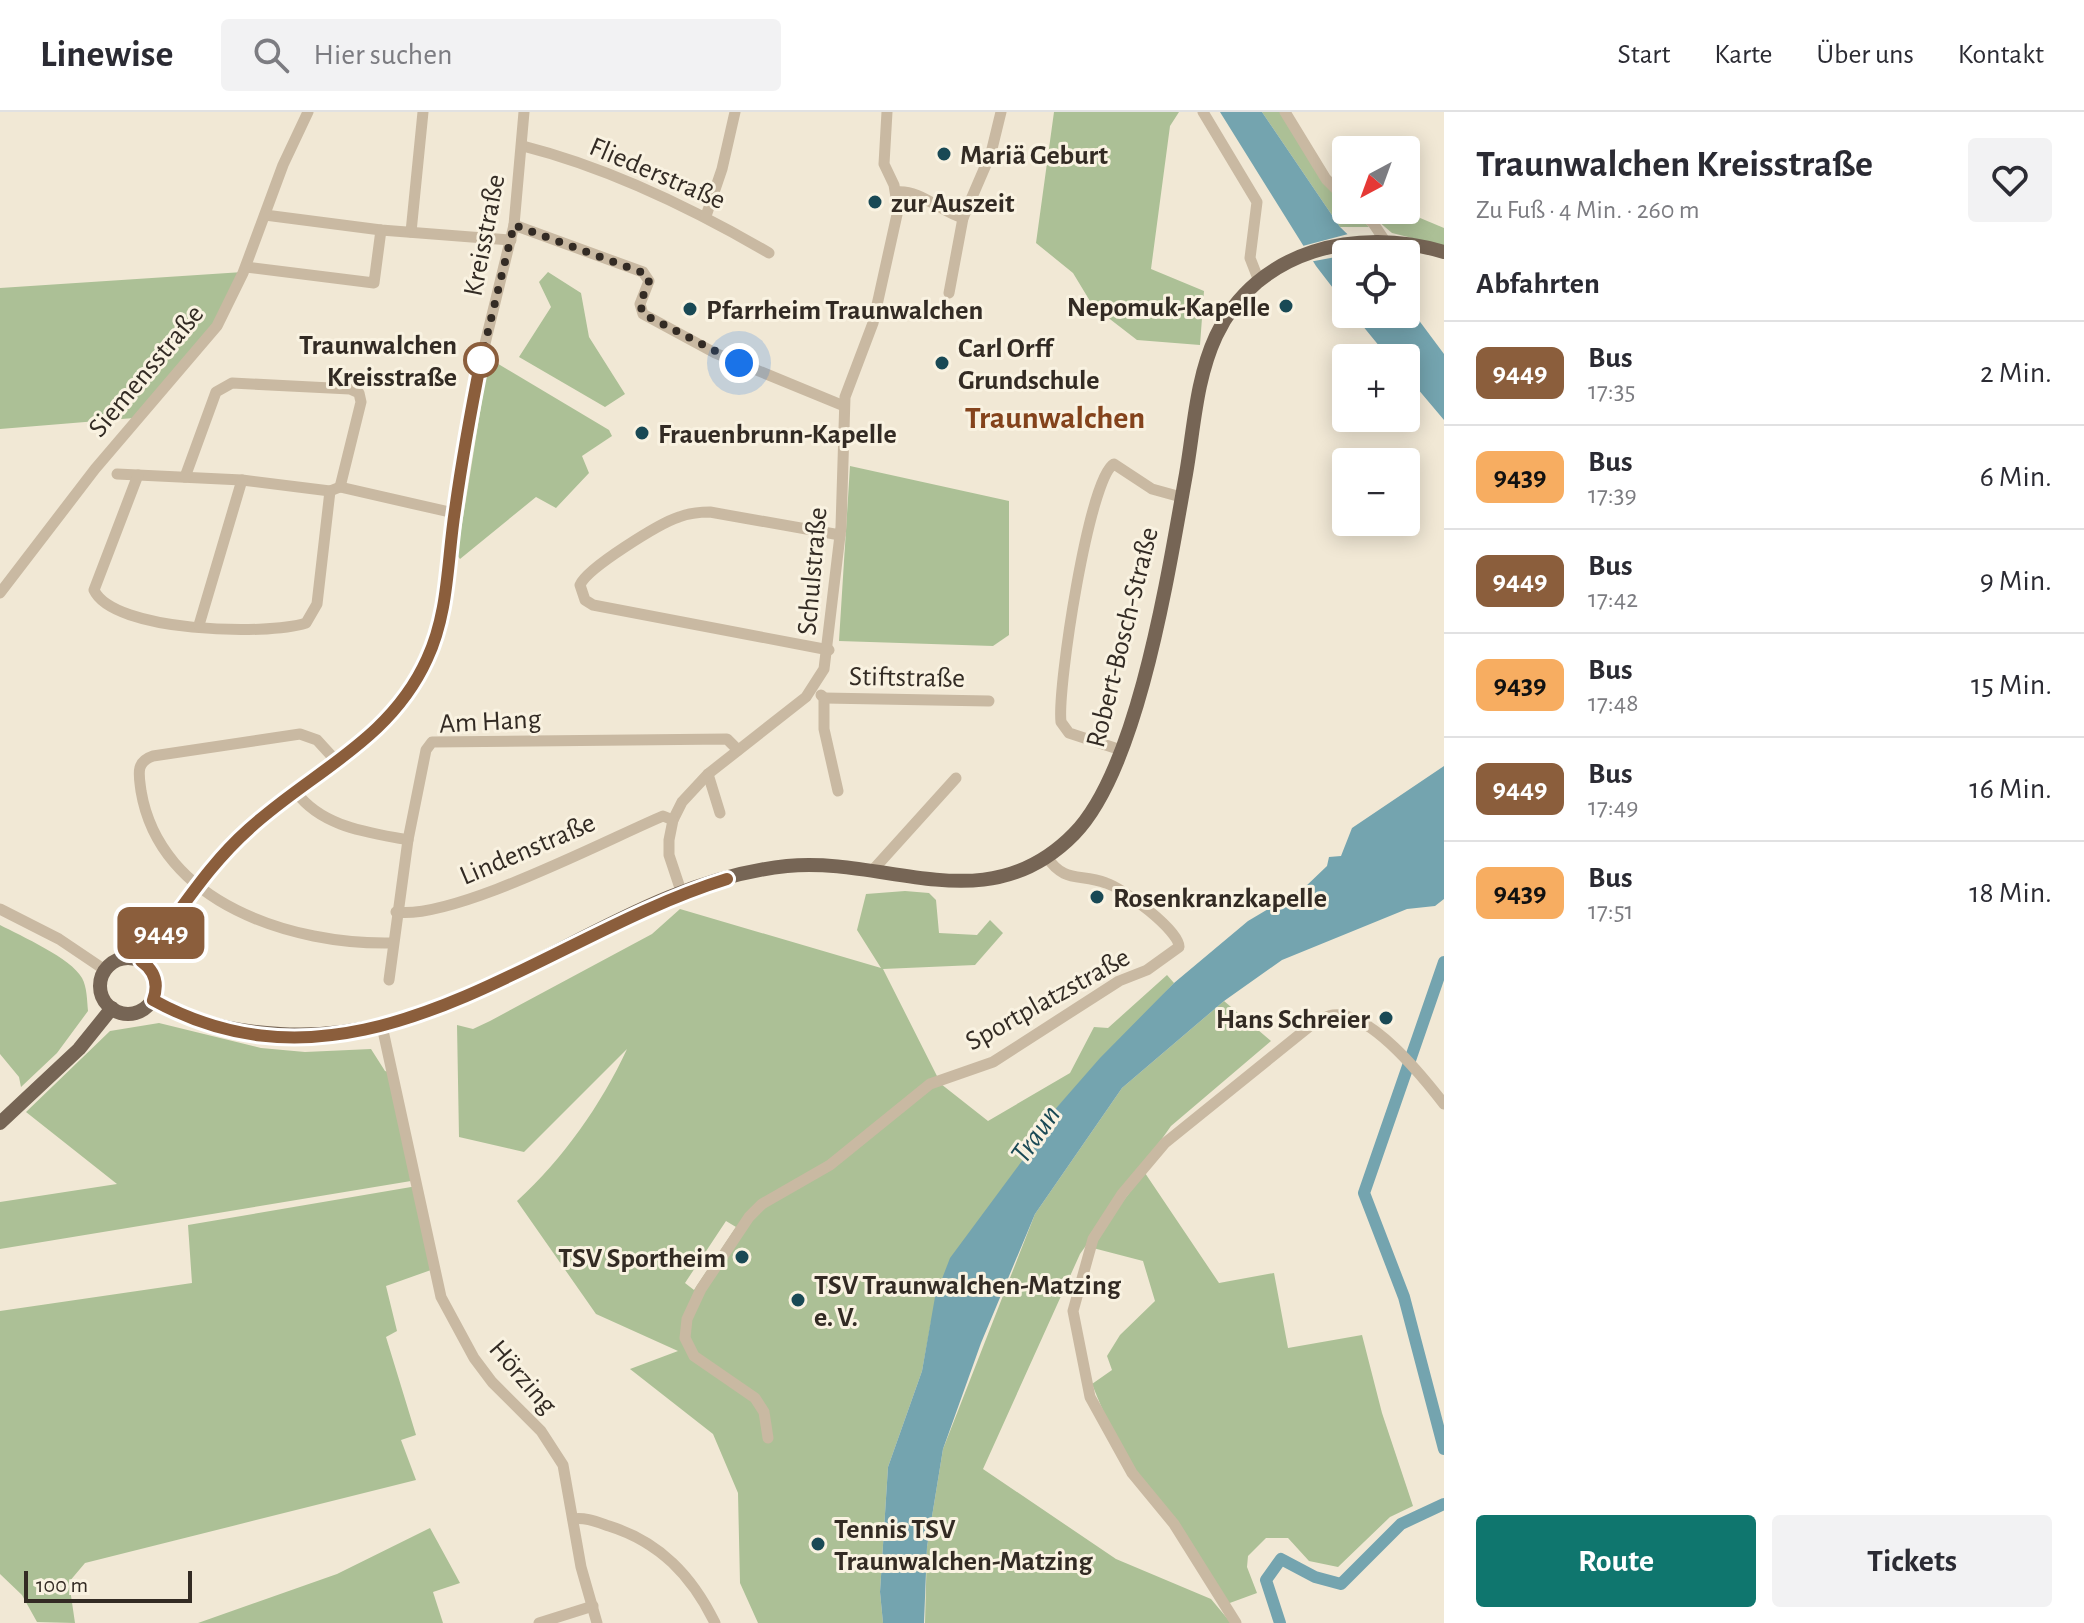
<!DOCTYPE html>
<html lang="de">
<meta charset="utf-8">
<style>
body{margin:0;font-family:"Alegreya Sans",sans-serif;background:#f2f2f3;color:#2b2b33;height:100vh;display:flex;flex-direction:column;font-size:30px;white-space:nowrap}
*{box-sizing:border-box;margin:0}
p{font-size:26px;color:#7c7c81}
.icon{flex:none;width:44px;height:44px;fill:none;stroke:currentColor;stroke-width:2;stroke-linecap:round;stroke-linejoin:round}
.map{position:relative;flex:1;overflow:hidden}
.side{display:flex;flex-direction:column;background:#fff;width:640px}
.side>*{flex:none}
.badge{padding:0 16px;border-radius:12px;font-size:28px;line-height:52px}
.needle{width:52px;rotate:221deg}
.fabs{position:absolute;left:1332px;top:24px;display:grid;gap:16px}
.fabs a{display:grid;place-items:center;width:88px;height:88px;border-radius:8px;background:#fff;box-shadow:0 4px 20px #0003;font-size:40px}
.scale{position:absolute;left:24px;bottom:20px;width:168px;box-sizing:border-box;padding-left:8px;border:4px solid #332b24;border-top:0;font-size:22px;line-height:28px;white-space:nowrap;color:#332b24;-webkit-text-stroke:6px #f9f2e1;paint-order:stroke}
.you{position:absolute;width:40px;height:40px;margin:-20px;border:6px solid #fff;border-radius:50%;background:#1a73e8;box-shadow:0 0 0 12px #1a73e833}
.map>.badge{position:absolute;translate:-50% -50%;box-shadow:0 0 0 4px #fff}
h2{padding:0 32px;font-size:30px;line-height:72px}
.round{display:grid;place-items:center;flex:none;width:84px;height:84px;border-radius:8px;background:#f2f2f3}
.overview{display:flex;align-items:center;justify-content:space-between;height:136px;padding:0 32px}
h1{font-size:38px;font-weight:700;line-height:60px}
.button{display:flex;gap:16px;margin-top:auto;padding:16px 32px}
.button a{flex:1;height:92px;border-radius:8px;background:#0f766e;color:#fff;font-size:32px;font-weight:700;line-height:92px;text-align:center}
.button a+a{background:#f2f2f3;color:#2b2b33}
ul{padding:0;list-style:none}
li{display:flex;align-items:center;gap:24px;height:104px;padding:0 32px;border-top:2px solid #e1e1e2}
li div{flex:1}
li b{display:block;font-size:30px}
li em{font-style:normal}
li .badge{min-width:88px;font-weight:700;text-align:center}
header{display:flex;align-items:center;gap:48px;box-sizing:border-box;height:112px;padding:0 40px;background:#fff;border-bottom:2px solid #e1e1e2}
header strong{font-size:38px}
nav{display:flex;gap:44px;margin-inline-start:auto;font-size:28px}
.search{width:560px;height:72px;background:#f2f2f3;display:flex;align-items:center;gap:20px;box-sizing:border-box;padding:0 28px;border-radius:8px;color:#7c7c81;font-size:30px}
main{display:flex;flex:1;min-height:0}
.map>svg:first-child{display:block}
</style>
<header>
<strong>Linewise</strong>
<div class="search"><svg class="icon" aria-label="search" viewBox="0 0 24 24"><circle cx="10" cy="10" r="6"/><path d="M15 15l6 6"/></svg>Hier suchen</div>
<nav><a>Start</a><a>Karte</a><a>Über uns</a><a>Kontakt</a></nav>
</header>
<main>
<div class="map">
<svg width="1444" height="1511" viewBox="0 0 1444 1511">
<rect width="100%" height="100%" fill="#f1e8d5"/>
<g fill="#acc096" fill-rule="evenodd">
<path d="M1054 0H1179L1170 14 1151 157 1204 179 1200 233 1137 228 1093 194 1073 161 1036 131Z"/>
<path d="M1262 0H1281L1331 78 1346 93V98H1352L1369 115H1340Z"/>
<path d="M1365 98H1401L1444 116V134L1392 121Z"/>
<path d="M243 160 218 208 134 306 0 317V176Z"/>
<path d="M548 160 581 181 589 225 625 282 605 295 519 245 551 195 539 170Z"/>
<path d="M495 250 609 318 612 324 582 344 589 361 556 396 536 385 460 447 457 443 488 251Z"/>
<path d="M850 354 1009 389V523L993 534 839 529Z"/>
<path d="M905 779 929 781 936 788 939 821 977 823 990 808 1003 821 975 853 883 857 941 972 988 1009 1070 961 1094 915 1108 916 1167 863 1174 871 1051 1002 931 1210 922 1259 888 1355 880 1480 883 1511H758L740 1471 738 1381 713 1322 630 1257 678 1239 596 1202 517 1089C563 1047 601 993 627 937L524 1040 459 1025 457 913 473 917 490 909 652 822 680 797 881 856 857 818 866 782ZM726 1109 736 1115 694 1178 685 1171Z"/>
<path d="M0 813C21 824 71 846 82 866 87 875 87 888 88 899L57 941 21 975 19 965 0 942Z"/>
<path d="M1224 889 1271 929 1171 1014 1080 1142 983 1357 1116 1447 1211 1487 1231 1511H925L927 1435 943 1337 1035 1102 1122 976Z"/>
<path d="M159 911 261 936 305 940 371 937 385 959 392 961 411 1069 0 1137V1090L117 1072 26 1000 110 919Z"/>
<path d="M1145 1061 1219 1171 1274 1161 1288 1236 1362 1223 1382 1301 1413 1394 1390 1405 1338 1455 1309 1449 1288 1426H1266L1248 1444 1247 1455 1257 1481 1227 1492C1201 1443 1168 1404 1136 1360 1117 1333 1104 1302 1092 1272L1112 1258 1107 1244 1120 1223 1155 1189 1143 1149 1093 1136 1098 1121Z"/>
<path d="M417 1074 431 1158 386 1174 397 1219 386 1225 416 1323 401 1328 416 1368 85 1451 69 1470 75 1511 37 1510 22 1483 0 1462V1199L192 1171 188 1113Z"/>
<path d="M430 1416 460 1471 433 1480 443 1511H198L337 1462Z"/>
</g>
<g fill="#74a4af">
<path d="M1220 0H1262L1340 115 1368 142H1346V193L1316 154Z"/>
<path d="M1406 191 1444 242V308L1406 263V246H1389L1353 202H1406Z"/>
<path d="M1444 654V787L1435 794 1407 797 1282 848 1224 889 1122 976 1035 1102 981 1231 943 1337 927 1435 924 1511H883L880 1480 888 1355 922 1259 935 1185 950 1146 1030 1038 1051 1002 1100 946 1174 871 1248 809 1304 776 1327 754 1329 745 1341 744 1352 716Z"/>
</g>
<path fill="#f1e8d5" d="M1352 121 1368 139 1309 150 1299 135Z"/>
<g fill="none" stroke-linecap="round" stroke-linejoin="round">
<g stroke="#74a4af" stroke-width="12">
<path d="M1444 850 1364 1081 1404 1185 1444 1337"/>
<path d="M1280 1511 1266 1468 1281 1447 1315 1465 1341 1472 1401 1412 1444 1392"/>
</g>
<g stroke="#c9b9a2" stroke-width="11">
<path d="M1203 0 1257 90 1250 146 1259 169"/>
<path d="M1285 0 1326 67 1346 87"/>
<path d="M523 34C610 56 692 96 769 141"/>
<path d="M896 80C920 77 941 100 963 106"/>
<path d="M1358 98 1373 111 1385 129"/>
<path d="M265 103 381 118 511 128"/>
<path d="M706 104 722 57 735 0"/>
<path d="M514 113 643 160 649 169 640 192 643 202 715 241 844 294"/>
<path d="M411 120 423 0"/>
<path d="M246 155 374 171 381 118"/>
<path d="M949 181 963 106 991 41 1001 0"/>
<path d="M117 362 242 368 330 379 340 375 454 401"/>
<path d="M138 363 94 478C113 520 267 524 306 511L317 492 330 379"/>
<path d="M185 365 216 280 232 271 350 277 359 281 361 290 340 375"/>
<path d="M0 481 95 357 217 214 243 161 283 53 308 0"/>
<path d="M199 513 242 368"/>
<path d="M829 538 593 493 585 488 580 473C587 456 660 411 679 405 689 401 700 400 710 400L840 423"/>
<path d="M821 583 824 586V617L838 679"/>
<path d="M824 586 989 589"/>
<path d="M1121 638 1069 621 1061 610C1057 576 1089 365 1114 352L1152 377 1181 385"/>
<path d="M338 651 317 628 300 622 153 644C135 650 139 663 141 679 160 792 293 833 392 831"/>
<path d="M708 662 720 701"/>
<path d="M296 680C322 715 367 720 408 728"/>
<path d="M872 759 956 666"/>
<path d="M682 782 669 743V728L673 708 682 690 708 662 806 585 824 557 841 415 845 285 873 211 898 98 894 73 884 52 887 0"/>
<path d="M0 797 59 827 105 858"/>
<path d="M396 800C453 808 604 729 663 704L673 708"/>
<path d="M141 849 214 752 274 696 371 624 402 591 426 549 444 490 454 401 481 248 514 113 524 0"/>
<path d="M389 868 408 728 426 638 432 630 727 627 738 638"/>
<path d="M382 914 441 1185 474 1246 492 1270 541 1319 563 1353 581 1455 597 1511"/>
<path d="M768 1326 764 1300 755 1286 694 1244 685 1226 687 1207 701 1177 749 1105 762 1092 830 1053 930 972 993 950 1119 869 1147 858 1179 835C1180 819 1123 776 1106 771 1079 761 1065 772 1046 744"/>
<path d="M573 1407C585 1405 597 1410 609 1414 660 1430 692 1464 715 1511"/>
<path d="M539 1511 593 1494"/>
<path d="M1236 1511 1174 1412 1132 1361 1090 1285 1073 1199 1093 1127 1122 1082 1165 1031 1310 914C1317 910 1326 904 1333 903 1370 898 1423 965 1444 992"/>
</g>
<g stroke="#766555" stroke-width="14">
<circle cx="128" cy="874" r="28"/>
<path d="M153 888C192 910 235 920 280 922 472 934 604 773 787 754 888 744 987 811 1074 722 1139 656 1169 456 1186 362 1194 316 1196 267 1216 224 1257 137 1358 114 1444 140"/>
<path d="M0 1011 79 937 112 896"/>
</g>
</g>
<g fill="none" stroke-linecap="round" stroke-linejoin="round">
<g stroke="#fff" stroke-width="18">
<path id="line" d="M481 248C471 298 462 348 455 398 447 449 449 500 427 547 390 629 311 660 249 717 205 756 178 804 141 849 155 859 159 872 153 888 360 1002 538 825 727 767"/>
</g>
<use href="#line" stroke="#8b5e3c" stroke-width="12"/>
<path stroke="#332b24" stroke-width="8" stroke-dasharray="0 14.4" d="M481 248 514 113 646 162 649 169 640 192 643 202 739 251"/>
</g>
<g fill="#194955" stroke="#f9f2e1" stroke-width="3">
<circle cx="944" cy="42" r="8"/>
<circle cx="875" cy="90" r="8"/>
<circle cx="1286" cy="194" r="8"/>
<circle cx="690" cy="197" r="8"/>
<circle cx="942" cy="251" r="8"/>
<circle cx="642" cy="321" r="8"/>
<circle cx="1097" cy="785" r="8"/>
<circle cx="1386" cy="906" r="8"/>
<circle cx="742" cy="1145" r="8"/>
<circle cx="798" cy="1188" r="8"/>
<circle cx="818" cy="1432" r="8"/>
</g>
<circle fill="#fff" stroke="#8b5e3c" stroke-width="4" cx="481" cy="248" r="16"/>
<g text-anchor="middle" stroke-width="6" stroke-linejoin="round" paint-order="stroke">
<g font-size="28" font-weight="bold" fill="#332b24" stroke="#f9f2e1" text-anchor="start">
<text x="960" y="52">Mariä Geburt</text>
<text x="891" y="100">zur Auszeit</text>
<text x="1270" y="204" text-anchor="end">Nepomuk-Kapelle</text>
<text x="706" y="207">Pfarrheim Traunwalchen</text>
<text x="958" y="245">Carl Orff<tspan x="958" dy="32">Grundschule</tspan></text>
<text x="658" y="331">Frauenbrunn-Kapelle</text>
<text x="1113" y="795">Rosenkranzkapelle</text>
<text x="1370" y="916" text-anchor="end">Hans Schreier</text>
<text x="726" y="1155" text-anchor="end">TSV Sportheim</text>
<text x="814" y="1182">TSV Traunwalchen-Matzing<tspan x="814" dy="32">e. V.</tspan></text>
<text x="834" y="1426">Tennis TSV<tspan x="834" dy="32">Traunwalchen-Matzing</tspan></text>
</g>
<g font-size="28" fill="#332b24" stroke="#f9f2e1">
<text transform="translate(658 60) rotate(23)" y="10">Fliederstraße</text>
<text transform="translate(483 123) rotate(-79)" y="10">Kreisstraße</text>
<text transform="translate(145 258) rotate(-50)" y="10">Siemensstraße</text>
<text transform="translate(811 459) rotate(-85)" y="10">Schulstraße</text>
<text transform="translate(1121 525) rotate(-76)" y="10">Robert-Bosch-Straße</text>
<text transform="translate(907 564) rotate(1)" y="10">Stiftstraße</text>
<text transform="translate(490 608) rotate(-3)" y="10">Am Hang</text>
<text transform="translate(527 736) rotate(-23)" y="10">Lindenstraße</text>
<text transform="translate(1047 886) rotate(-29)" y="10">Sportplatzstraße</text>
<text transform="translate(524 1264) rotate(49)" y="10">Hörzing</text>
</g>
<g font-size="28" font-weight="bold" fill="#332b24" stroke="#f9f2e1" text-anchor="end">
<text x="457" y="242">Traunwalchen<tspan x="457" dy="32">Kreisstraße</tspan></text>
</g>
<g font-size="30" font-style="italic" fill="#194955" stroke="#f9f2e1">
<text transform="translate(1035 1022) rotate(-55)" y="10">Traun</text>
</g>
<g font-size="32" font-weight="bold" fill="#84431c" stroke="#f9f2e1">
<text x="1055" y="316">Traunwalchen</text>
</g>
</g>
</svg>
<div class="fabs">
<a><svg class="needle" viewBox="-14 -14 28 28"><path d="M0-13l5 13h-10z" fill="#e53935"/><path d="M0 13l5-13h-10z" fill="#7c7c81"/></svg></a>
<a><svg class="icon" aria-label="locate" viewBox="0 0 24 24"><circle cx="12" cy="12" r="6"/><path d="M12 2v4M12 18v4M2 12h4M18 12h4"/></svg></a>
<a>+</a>
<a>−</a>
</div>
<div class="scale">100 m</div>
<div class="you" style="left:739px;top:251px"></div>
<b class="badge" style="left:161px;top:821px;background:#8b5e3c;color:#fff">9449</b>
</div>
<section class="side">
<div class="overview"><div><h1>Traunwalchen Kreisstraße</h1><p>Zu Fuß · 4 Min. · 260 m</p></div><a class="round"><svg class="icon" aria-label="heart" viewBox="0 0 24 24"><path d="M12 20l-8-8c-3-5 5-10 8-4 3-6 11-1 8 4z"/></svg></a></div>
<h2>Abfahrten</h2>
<ul>
<li><span class="badge" style="background:#8b5e3c;color:#fff">9449</span><div><b>Bus</b><p>17:35</p></div><em>2 Min.</em></li>
<li><span class="badge" style="background:#f7ad61;color:#111">9439</span><div><b>Bus</b><p>17:39</p></div><em>6 Min.</em></li>
<li><span class="badge" style="background:#8b5e3c;color:#fff">9449</span><div><b>Bus</b><p>17:42</p></div><em>9 Min.</em></li>
<li><span class="badge" style="background:#f7ad61;color:#111">9439</span><div><b>Bus</b><p>17:48</p></div><em>15 Min.</em></li>
<li><span class="badge" style="background:#8b5e3c;color:#fff">9449</span><div><b>Bus</b><p>17:49</p></div><em>16 Min.</em></li>
<li><span class="badge" style="background:#f7ad61;color:#111">9439</span><div><b>Bus</b><p>17:51</p></div><em>18 Min.</em></li>
</ul>
<div class="button"><a>Route</a><a>Tickets</a></div>
</section>
</main>
